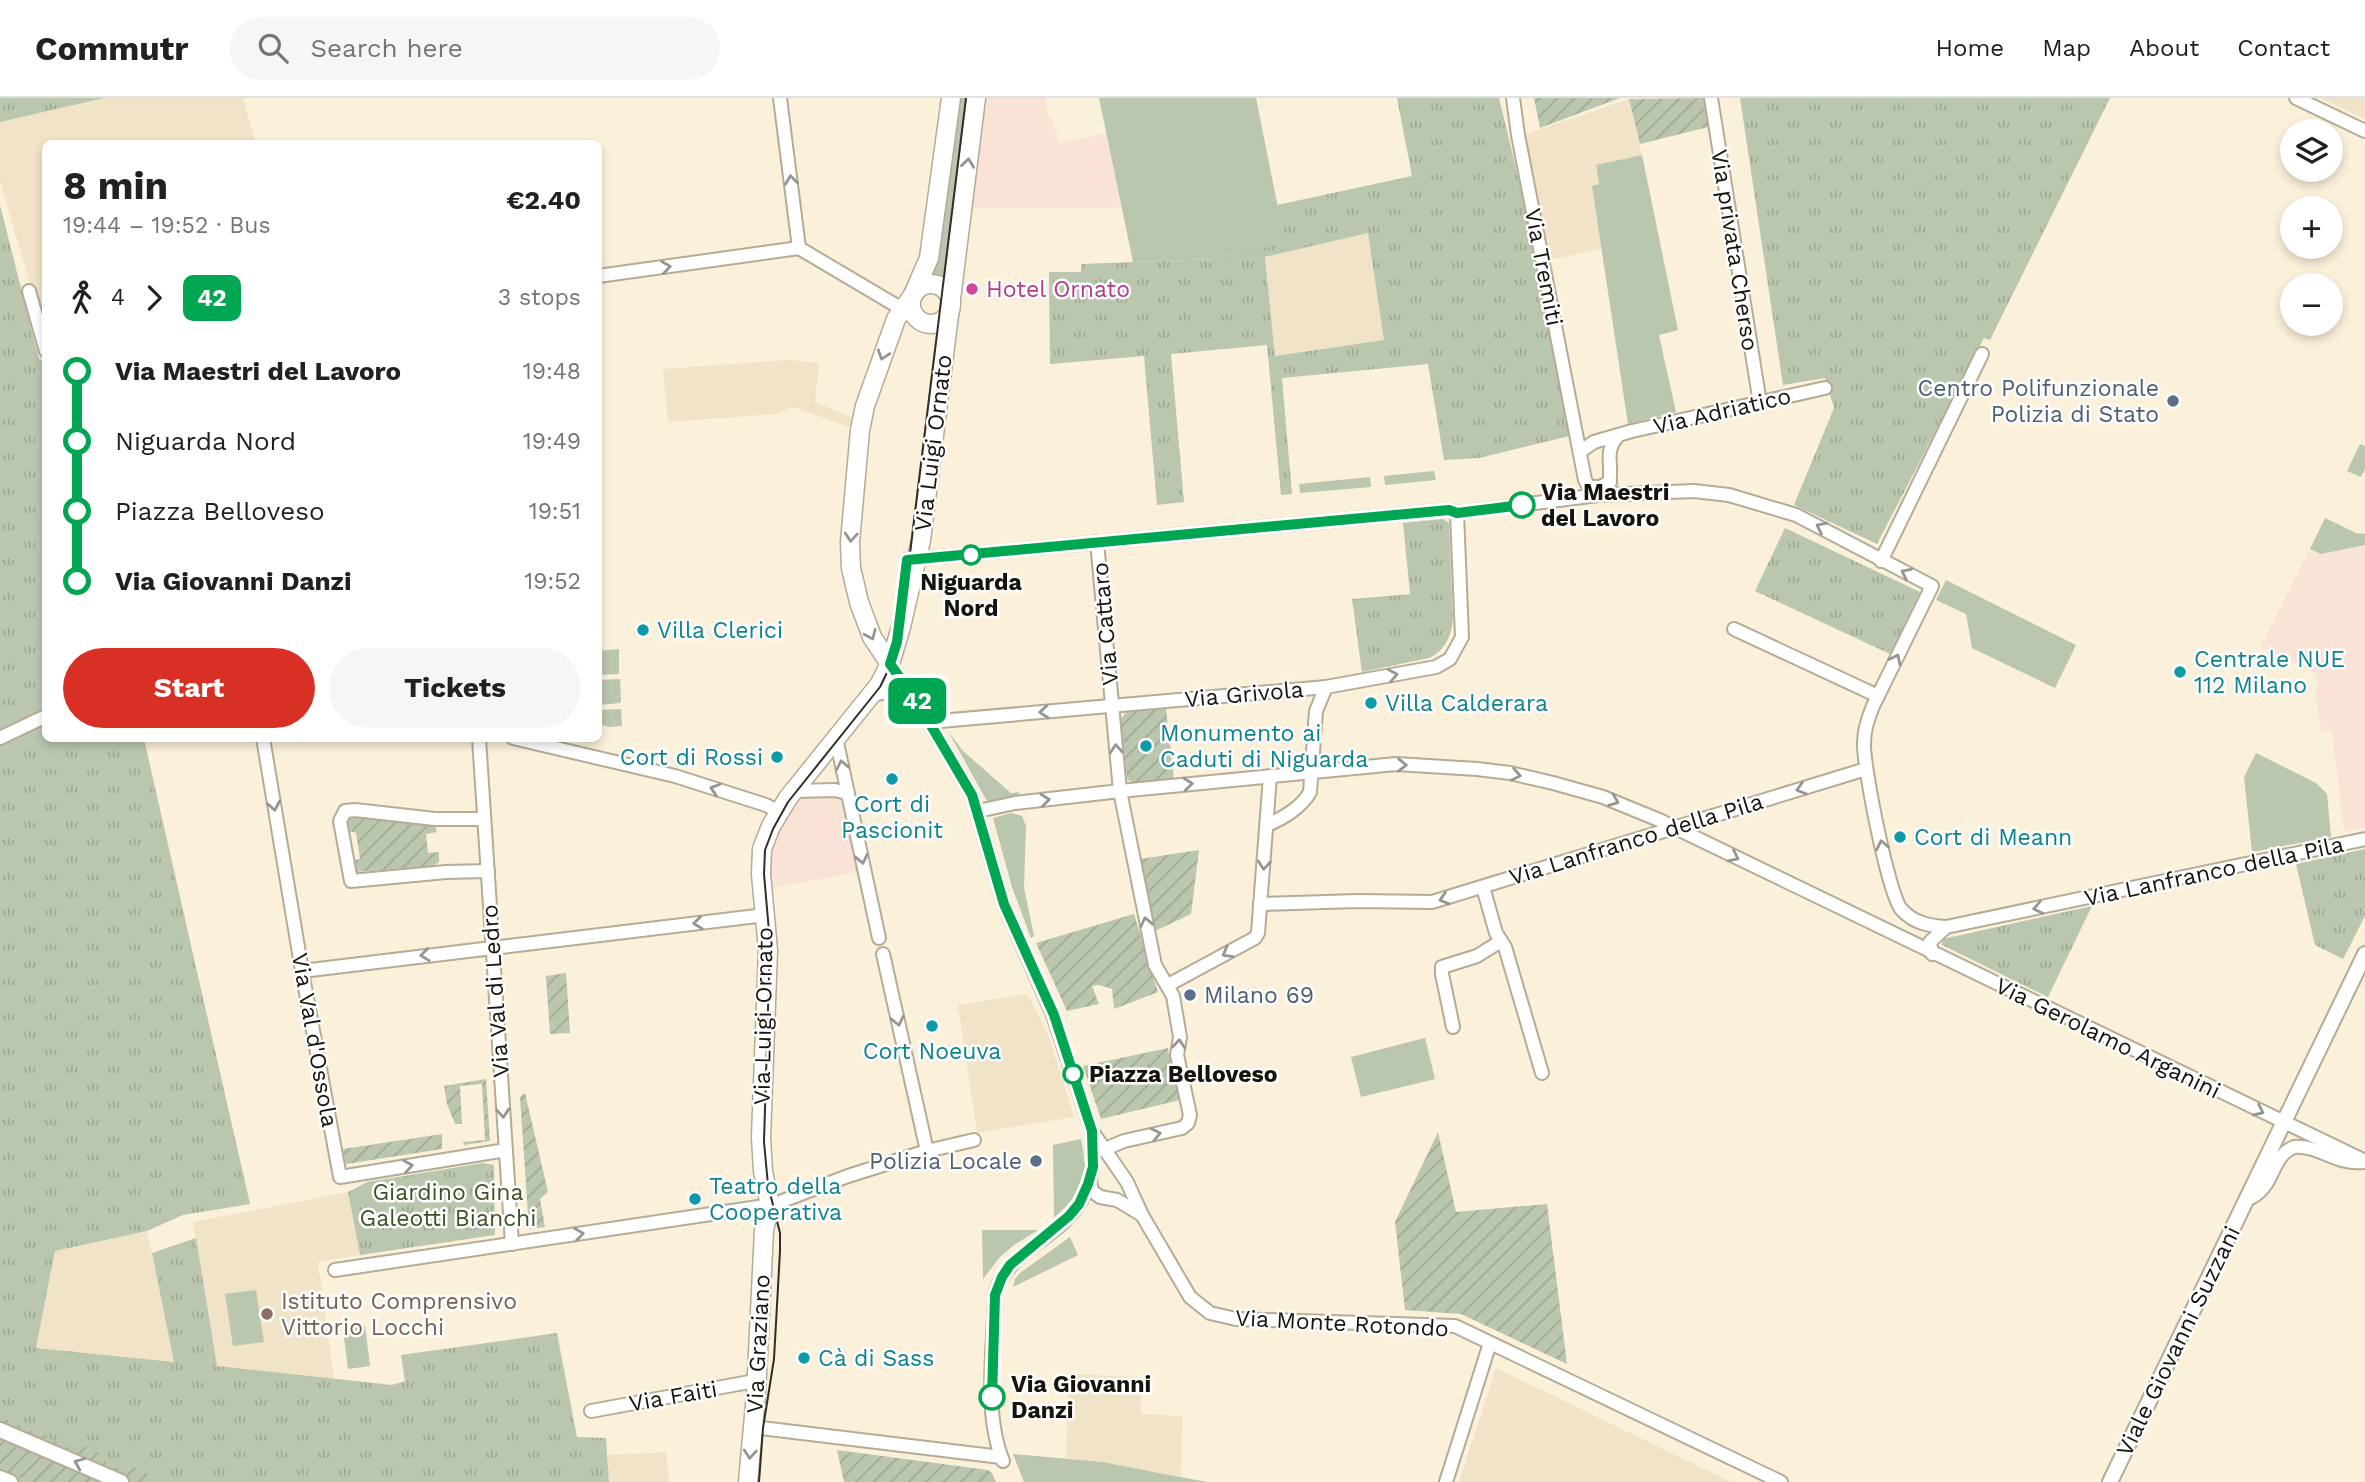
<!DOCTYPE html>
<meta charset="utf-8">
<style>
body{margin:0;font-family:"Work Sans",sans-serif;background:#f6f6f6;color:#202124;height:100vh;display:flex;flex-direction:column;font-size:26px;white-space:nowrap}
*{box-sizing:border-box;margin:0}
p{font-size:23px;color:#757577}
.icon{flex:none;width:38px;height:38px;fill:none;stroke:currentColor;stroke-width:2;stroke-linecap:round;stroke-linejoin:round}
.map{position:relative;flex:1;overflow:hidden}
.side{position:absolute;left:42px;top:42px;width:560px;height:602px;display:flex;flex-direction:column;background:#fff;border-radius:10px;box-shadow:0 4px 10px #0003}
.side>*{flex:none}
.badge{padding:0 14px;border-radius:10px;font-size:24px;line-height:46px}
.fabs{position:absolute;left:2280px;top:21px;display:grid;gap:14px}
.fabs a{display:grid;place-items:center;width:63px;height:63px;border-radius:50%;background:#fff;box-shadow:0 4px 10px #0003;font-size:35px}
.map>.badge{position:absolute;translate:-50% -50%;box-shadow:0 0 0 4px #fff}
.legs{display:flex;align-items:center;gap:10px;height:77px;padding:0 21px;font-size:23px}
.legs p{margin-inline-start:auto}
.summary{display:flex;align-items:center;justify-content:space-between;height:119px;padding:0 21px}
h1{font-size:38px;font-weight:700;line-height:52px}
.action{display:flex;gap:14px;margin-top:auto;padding:14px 21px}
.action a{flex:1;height:80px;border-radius:42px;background:#d93025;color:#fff;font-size:28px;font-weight:700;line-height:80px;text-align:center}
.action a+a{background:#f6f6f6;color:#202124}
ul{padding:0 21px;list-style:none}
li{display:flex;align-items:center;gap:24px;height:70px;font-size:26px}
li i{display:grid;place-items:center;width:10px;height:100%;margin:0 9px;background:currentColor}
li i::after{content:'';width:18px;height:18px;margin:-9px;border:5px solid;border-radius:50%;background:#fff}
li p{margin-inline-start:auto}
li:first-child i{background:linear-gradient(#0000 50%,currentColor 0)}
li:last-child i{background:linear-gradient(currentColor 50%,#0000 0)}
header{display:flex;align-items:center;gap:42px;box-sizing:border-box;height:98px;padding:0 35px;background:#fff;border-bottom:2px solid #e0e0e0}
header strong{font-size:33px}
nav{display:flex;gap:38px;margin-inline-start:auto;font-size:24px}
.search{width:490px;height:63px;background:#f6f6f6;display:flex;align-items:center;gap:18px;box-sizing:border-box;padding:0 24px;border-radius:38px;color:#757577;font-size:26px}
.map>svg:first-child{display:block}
</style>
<header>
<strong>Commutr</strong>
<div class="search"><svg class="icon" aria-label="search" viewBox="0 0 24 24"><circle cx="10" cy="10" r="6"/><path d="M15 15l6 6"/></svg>Search here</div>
<nav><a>Home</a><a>Map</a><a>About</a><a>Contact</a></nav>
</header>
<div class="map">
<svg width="2365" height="1384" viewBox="0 0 2365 1384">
<defs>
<pattern id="park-tufts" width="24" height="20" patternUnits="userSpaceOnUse" patternTransform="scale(1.75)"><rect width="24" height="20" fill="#bac6ae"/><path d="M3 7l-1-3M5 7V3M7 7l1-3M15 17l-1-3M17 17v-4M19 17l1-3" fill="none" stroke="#9fa994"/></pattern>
<pattern id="garden-furrows" width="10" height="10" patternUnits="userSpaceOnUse" patternTransform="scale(1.75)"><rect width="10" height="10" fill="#bac6ae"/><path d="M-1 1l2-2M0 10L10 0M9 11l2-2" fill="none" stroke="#9fa994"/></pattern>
</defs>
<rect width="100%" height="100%" fill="#fbf0da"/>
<g fill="#f9e2d6">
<path d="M979 0H1045L1048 16 1055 28 1058 45 1106 35 1121 110H965Z"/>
<path d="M2365 447V729L2344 734 2332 633 2321 634 2315 588 2318 585 2315 575 2261 549 2310 451 2321 456Z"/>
<path d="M797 695 846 697 863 773 767 791 766 751Z"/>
</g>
<g fill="#f1e3c7">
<path d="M104 0H243L256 45 46 46 45 237 0 83V23Z"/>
<path d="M2320 0H2365V21Z"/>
<path d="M1629 1 1642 57 1596 67 1599 87 1592 89 1603 150 1546 163 1520 38Z"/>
<path d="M1368 135 1385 242 1275 258 1265 159Z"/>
<path d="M789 262 819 265 815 304 851 319 850 329 792 309 776 316 668 324 663 271Z"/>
<path d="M1027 896 1048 936 1074 1019 977 1035 958 907Z"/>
<path d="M348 1094 360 1157 318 1164 334 1281 216 1268 193 1124Z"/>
<path d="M147 1133 175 1264 36 1251 55 1153Z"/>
<path d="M1496 1270 1731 1384H1459Z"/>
<path d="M1068 1276 1142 1279 1141 1316 1183 1318 1181 1378 1066 1360Z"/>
<path d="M666 1354 669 1384H609L608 1357Z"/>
</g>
<g fill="#bac6ae">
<path d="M955 0H972L946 187 926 180Z"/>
<path d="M1099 0H1256L1285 145 1216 161 1133 164Z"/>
<path d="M1642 57 1678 232 1659 237 1676 314 1628 326 1592 88 1599 86 1596 67Z"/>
<path d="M2360 346 2365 348V371L2361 379 2347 373Z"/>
<path d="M1434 373 1436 382 1385 387 1384 378Z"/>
<path d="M1370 379 1371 389 1300 395 1299 386Z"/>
<path d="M2325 420 2356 435 2365 436V447L2321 456 2310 451Z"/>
<path d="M1946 482 2076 547 2055 590 1972 550 1966 516 1936 502Z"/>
<path d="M619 551V576L599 577V553Z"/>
<path d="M620 581 621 603 620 605 599 607V582Z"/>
<path d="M621 611 622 628 609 629 599 626V612Z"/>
<path d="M948 633 963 653 1011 695 1019 694 1020 699 987 703Z"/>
<path d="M2256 655 2316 685 2327 696 2331 739 2252 754 2244 679Z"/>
<path d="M1011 715 1022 718 1026 728 1024 790 1034 838 1031 840 1012 789 993 720Z"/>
<path d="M1425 940 1435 981 1361 999 1351 959Z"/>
<path d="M1081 1041C1089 1080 1083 1093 1054 1120L1053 1047Z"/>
<path d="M982 1132H1038L1014 1147 1000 1159 983 1181Z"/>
<path d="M1070 1139 1078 1157 1013 1189 1015 1181 1020 1175Z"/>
<path d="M256 1192 264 1244 233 1248 225 1196Z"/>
<path d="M365 1228 370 1268 348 1271 343 1231Z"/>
<path d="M1013 1356 1102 1364 1207 1384H1024Z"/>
</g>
<g fill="url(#park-tufts)" fill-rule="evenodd">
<path d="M0 0H104L0 24Z"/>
<path d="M1397 0H1499L1539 165 1574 337 1479 360 1444 362 1428 266 1282 280 1292 396 1281 397 1267 247 1171 256 1184 404 1157 407 1144 258 1050 266 1049 174H1081V166L1216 161 1284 145 1277 107 1412 78ZM1368 135 1384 242 1275 258 1265 159Z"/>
<path d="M1740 0H2110L1990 242 1984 240 1877 446 1794 407 1834 310 1825 280 1783 287Z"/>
<path d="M0 107 39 261 45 264 46 640 144 641 250 1106 183 1117 147 1133 55 1153 36 1250 174 1264 152 1155 196 1140 217 1268 392 1287 405 1283 401 1257 557 1235 577 1339 606 1340 609 1384H0Z"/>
<path d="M1443 421 1449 425 1453 520C1452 537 1445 553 1429 560L1362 574 1352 501 1410 496 1403 425Z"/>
<path d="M1785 430 1920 494 1890 556 1755 493Z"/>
<path d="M2365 751V818L2343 861 2315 847 2296 766Z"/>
<path d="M2092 808 2048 899 1942 847 1943 841Z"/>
<path d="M483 1065 494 1067 495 1137 360 1157 348 1094 367 1084Z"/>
</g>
<g fill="url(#garden-furrows)">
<path d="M1534 0H1620L1540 30Z"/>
<path d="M1704 0 1708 29 1640 46 1629 1Z"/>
<path d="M1166 611 1174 682 1134 686 1127 681 1121 621 1126 614Z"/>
<path d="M354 718 434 724 437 734 426 736 428 755 439 754V764L431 769 354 774 351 763 360 761 356 735 347 732V721Z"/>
<path d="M1199 752 1191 816 1155 833 1140 761Z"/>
<path d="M1134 816 1158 894 1114 911 1112 891 1099 887 1092 888 1099 906 1067 913 1036 845Z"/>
<path d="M566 875 570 935 550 936 546 878Z"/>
<path d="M1168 950C1169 968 1183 984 1180 1002L1101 1021 1083 968Z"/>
<path d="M486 981 490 1043 464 1047 463 1044 485 1042 482 986 460 988 462 1026H455L447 1006 444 988Z"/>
<path d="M525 995 548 1094 540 1101 545 1129 529 1131 520 999Z"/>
<path d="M1438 1034 1456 1114 1547 1106 1567 1266 1461 1216 1405 1212 1395 1124Z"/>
<path d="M442 1036V1051L346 1066 343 1051Z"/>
<path d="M0 1319 75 1352 85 1348 102 1356 96 1360 123 1372 133 1369 149 1376 143 1381 150 1384H137L0 1325Z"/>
<path d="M0 1338 106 1384H29L0 1371Z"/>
<path d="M837 1352 988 1372 992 1375 996 1384H844Z"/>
</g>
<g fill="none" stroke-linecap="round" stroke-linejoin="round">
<g stroke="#b5ab96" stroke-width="16">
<g id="minor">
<path d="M780 0 799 150"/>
<path d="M1513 0 1518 37 1585 382 1589 389H1600L1610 384"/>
<path d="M1711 0 1760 305"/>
<path d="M2296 0 2365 33"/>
<path d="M799 150 919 221"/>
<path d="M598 178 799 150"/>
<path d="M29 193 46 253"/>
<path d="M1581 353 1594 344 1632 333 1825 290"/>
<path d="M1608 389C1615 369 1602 355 1618 338"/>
<path d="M1097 444 1120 693 1155 867 1173 898 1180 939 1177 957 1190 1017 1188 1025 1182 1030 1124 1043 1105 1051"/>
<path d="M907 462 1449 412 1457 415 1598 397 1694 393 1729 397 1796 417 1932 488 1873 608C1868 620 1864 632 1864 645 1863 667 1889 800 1902 812 1914 825 1929 828 1946 829L2365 741"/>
<path d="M1881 463 1982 256"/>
<path d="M1734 531 1878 598"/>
<path d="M890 566 916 602 972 697 1004 806 1053 917 1092 1033 1127 1084 1142 1117 1190 1199 1210 1215 1236 1221 1455 1228 1781 1384"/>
<path d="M870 599C885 590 901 597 916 602"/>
<path d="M929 624 1326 589 1436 569 1450 561 1462 539 1457 415"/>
<path d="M0 640 46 618"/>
<path d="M263 640 302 873 340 1079 506 1052"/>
<path d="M479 640 512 1146"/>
<path d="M513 640 675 678 766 707 779 714"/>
<path d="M836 640 879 840"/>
<path d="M793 693 835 692 847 695"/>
<path d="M978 713 1015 705 1120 693 1396 666 1477 671 1510 675 1553 685 1603 699 1659 722 2365 1063"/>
<path d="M484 721H435L355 712 345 713 340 723 351 783 446 774 488 773"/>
<path d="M1267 727C1282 721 1302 709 1310 694L1316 613 1326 589"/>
<path d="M1483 789 1496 835 1505 849 1542 975"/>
<path d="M1260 806 1358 803 1432 804 1866 671"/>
<path d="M883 856 927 1053"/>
<path d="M1932 856 1930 844 1946 829"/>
<path d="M302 873 765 817"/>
<path d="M1168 887 1255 840 1258 835 1270 678"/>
<path d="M1453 929 1442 876V869L1477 858 1501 843"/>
<path d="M1092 1034 1093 1062 1090 1084 1092 1093 1100 1099 1117 1102 1142 1117"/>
<path d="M2246 1102C2277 1090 2268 1060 2294 1049 2320 1047 2335 1067 2363 1064"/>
<path d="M335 1172 772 1107 848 1078 927 1053 974 1042"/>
<path d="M591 1313 755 1283"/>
<path d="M753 1329 1001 1359"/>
<path d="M1003 1363C983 1315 994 1248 995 1197 1006 1153 1056 1142 1079 1106 1084 1099 1087 1089 1090 1081"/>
<path d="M1446 1384 1490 1245"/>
</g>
</g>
<g stroke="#b5ab96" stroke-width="18">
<g id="tertiary">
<path d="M0 1332 121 1384"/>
<path d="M0 1380 10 1384"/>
<path d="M2110 1384 2365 856"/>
</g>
</g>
<g stroke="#b5ab96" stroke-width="21">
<g id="secondary">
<circle cx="931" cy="206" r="20"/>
<path d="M890 566 872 539 859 504 851 470 850 444 860 332 865 308 896 221 913 197 929 160 951 0"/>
<path d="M748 1384 756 1296 764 1132 770 1108 763 1073 761 1039 768 852 761 776 762 751 771 728 788 700 879 587 890 566 901 529 921 442 976 0"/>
</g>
</g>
<use href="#minor" stroke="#fff" stroke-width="12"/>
<use href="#tertiary" stroke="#fff" stroke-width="14"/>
<use href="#secondary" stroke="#fff" stroke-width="18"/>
<path stroke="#322d24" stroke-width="2" d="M759 1384 763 1330 774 1261 780 1153V1135L768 1087 764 1044 770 845 764 776 765 752 773 731 788 704 880 589 896 556 901 529 966 0"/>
</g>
<defs><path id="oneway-chevron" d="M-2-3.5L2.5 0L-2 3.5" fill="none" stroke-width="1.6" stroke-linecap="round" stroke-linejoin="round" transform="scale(1.75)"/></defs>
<g stroke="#979592">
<use href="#oneway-chevron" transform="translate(968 65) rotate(-83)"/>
<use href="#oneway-chevron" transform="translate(791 82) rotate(-97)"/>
<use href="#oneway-chevron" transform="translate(666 169) rotate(-8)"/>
<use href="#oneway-chevron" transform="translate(883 257) rotate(108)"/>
<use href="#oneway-chevron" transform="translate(1821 429) rotate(-154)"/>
<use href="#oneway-chevron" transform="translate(851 439) rotate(94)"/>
<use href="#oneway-chevron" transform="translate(1906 475) rotate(-154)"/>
<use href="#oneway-chevron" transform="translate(871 537) rotate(66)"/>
<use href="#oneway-chevron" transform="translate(1896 561) rotate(-64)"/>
<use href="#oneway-chevron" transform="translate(1393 577) rotate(-11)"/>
<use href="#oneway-chevron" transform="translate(1044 614) rotate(175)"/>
<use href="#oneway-chevron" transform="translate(1116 651) rotate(-95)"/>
<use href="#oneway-chevron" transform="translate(842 667) rotate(-101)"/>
<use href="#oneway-chevron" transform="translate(1402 667) rotate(1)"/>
<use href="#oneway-chevron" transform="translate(1516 677) rotate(11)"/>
<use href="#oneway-chevron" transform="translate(1188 686) rotate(-6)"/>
<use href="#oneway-chevron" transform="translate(715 691) rotate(-162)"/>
<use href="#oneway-chevron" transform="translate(1801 691) rotate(163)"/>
<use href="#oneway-chevron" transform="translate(1045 702) rotate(-6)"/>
<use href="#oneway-chevron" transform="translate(1614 703) rotate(22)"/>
<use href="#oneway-chevron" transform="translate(274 708) rotate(80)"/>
<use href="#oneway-chevron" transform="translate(1882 747) rotate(-102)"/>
<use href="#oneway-chevron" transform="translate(1734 759) rotate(26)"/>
<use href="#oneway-chevron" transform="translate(862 761) rotate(78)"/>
<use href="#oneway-chevron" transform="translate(1264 767) rotate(95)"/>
<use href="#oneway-chevron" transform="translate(1444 801) rotate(163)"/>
<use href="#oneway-chevron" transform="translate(2038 810) rotate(168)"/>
<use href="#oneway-chevron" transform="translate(1146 824) rotate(-102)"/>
<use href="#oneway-chevron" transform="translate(698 825) rotate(173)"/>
<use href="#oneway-chevron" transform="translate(1227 855) rotate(151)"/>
<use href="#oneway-chevron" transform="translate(425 857) rotate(173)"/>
<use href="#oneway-chevron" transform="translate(898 923) rotate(77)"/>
<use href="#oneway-chevron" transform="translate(1179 946) rotate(-85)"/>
<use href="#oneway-chevron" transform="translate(2259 1013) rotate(26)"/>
<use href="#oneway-chevron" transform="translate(503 1015) rotate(86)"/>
<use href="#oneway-chevron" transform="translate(1156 1036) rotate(-12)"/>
<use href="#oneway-chevron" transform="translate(408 1068) rotate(-9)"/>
<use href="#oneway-chevron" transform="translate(579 1136) rotate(-8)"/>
<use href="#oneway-chevron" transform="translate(750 1356) rotate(95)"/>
<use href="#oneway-chevron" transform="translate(79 1365) rotate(-157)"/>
</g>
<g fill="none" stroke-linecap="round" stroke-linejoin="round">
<g stroke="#fff" stroke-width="16">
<path id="line-1" d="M992 1299 995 1197 1002 1179 1010 1167 1069 1118 1079 1106 1088 1086 1093 1069 1092 1033 1054 917 1004 806 972 697 916 602 890 566 897 544 907 462 1449 412 1457 415 1522 407"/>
</g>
<use href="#line-1" stroke="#00a651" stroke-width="10"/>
</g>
<circle fill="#d1479c" stroke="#fefefe" stroke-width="2.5" cx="972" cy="191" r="7"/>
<g fill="#5c6f8a" stroke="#fefefe" stroke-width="2.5">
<circle cx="2173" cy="303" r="7"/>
<circle cx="1190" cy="897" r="7"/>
<circle cx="1036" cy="1063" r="7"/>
</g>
<g fill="#fff" stroke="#00a651" stroke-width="3.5">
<circle cx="1522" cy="407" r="12"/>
<circle cx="971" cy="457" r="9"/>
<circle cx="1073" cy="976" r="9"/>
<circle cx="992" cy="1299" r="12"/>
</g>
<g fill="#0f9aa8" stroke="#fefefe" stroke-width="2.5">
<circle cx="643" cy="532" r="7"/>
<circle cx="2180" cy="574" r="7"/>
<circle cx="1371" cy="605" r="7"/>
<circle cx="1146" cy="648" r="7"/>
<circle cx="777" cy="659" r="7"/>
<circle cx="892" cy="681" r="7"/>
<circle cx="1900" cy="739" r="7"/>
<circle cx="932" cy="928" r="7"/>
<circle cx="695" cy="1101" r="7"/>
<circle cx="804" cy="1260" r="7"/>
</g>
<circle fill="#8d6e63" stroke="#fefefe" stroke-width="2.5" cx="267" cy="1216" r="7"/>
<g text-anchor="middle" stroke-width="5" stroke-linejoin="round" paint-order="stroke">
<g font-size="23" fill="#17130c" stroke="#fefefe">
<text transform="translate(1735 152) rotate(81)" y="8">Via privata Cherso</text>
<text transform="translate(1544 169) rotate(79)" y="8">Via Tremiti</text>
<text transform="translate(1722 313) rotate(-13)" y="8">Via Adriatico</text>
<text transform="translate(933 345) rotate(-83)" y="8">Via Luigi Ornato</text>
<text transform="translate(1105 526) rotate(-95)" y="8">Via Cattaro</text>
<text transform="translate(1244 596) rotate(-5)" y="8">Via Grivola</text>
<text transform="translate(1636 741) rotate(-17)" y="8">Via Lanfranco della Pila</text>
<text transform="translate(2214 773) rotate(-12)" y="8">Via Lanfranco della Pila</text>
<text transform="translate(495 893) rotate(-94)" y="8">Via Val di Ledro</text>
<text transform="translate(763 918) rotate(-89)" y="8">Via Luigi Ornato</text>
<text transform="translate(2108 940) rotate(26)" y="8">Via Gerolamo Arganini</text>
<text transform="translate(315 942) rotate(80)" y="8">Via Val d'Ossola</text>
<text transform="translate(1342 1225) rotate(3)" y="8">Via Monte Rotondo</text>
<text transform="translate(2178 1243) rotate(-64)" y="8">Viale Giovanni Suzzani</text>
<text transform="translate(758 1246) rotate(-87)" y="8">Via Graziano</text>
<text transform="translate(673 1298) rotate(-10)" y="8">Via Faiti</text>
</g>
<g font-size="23" fill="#b23c85" stroke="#fefefe" text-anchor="start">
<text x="986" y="199">Hotel Ornato</text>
</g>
<g font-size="23" fill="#4e5e75" stroke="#fefefe" text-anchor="end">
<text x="2159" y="298">Centro Polifunzionale<tspan x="2159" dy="26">Polizia di Stato</tspan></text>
<text x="1204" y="905" text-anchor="start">Milano 69</text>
<text x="1022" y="1071">Polizia Locale</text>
</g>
<g font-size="23" font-weight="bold" fill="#17130c" stroke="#fefefe" text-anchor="start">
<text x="1541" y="402">Via Maestri<tspan x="1541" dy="26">del Lavoro</tspan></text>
<text x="971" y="492" text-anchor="middle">Niguarda<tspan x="971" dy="26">Nord</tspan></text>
<text x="1089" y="984">Piazza Belloveso</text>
<text x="1011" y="1294">Via Giovanni<tspan x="1011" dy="26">Danzi</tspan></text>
</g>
<g font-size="23" fill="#0d838f" stroke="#fefefe" text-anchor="start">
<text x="657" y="540">Villa Clerici</text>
<text x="2194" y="569">Centrale NUE<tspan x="2194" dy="26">112 Milano</tspan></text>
<text x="1385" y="613">Villa Calderara</text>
<text x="1160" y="643">Monumento ai<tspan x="1160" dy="26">Caduti di Niguarda</tspan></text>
<text x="763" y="667" text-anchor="end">Cort di Rossi</text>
<text x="892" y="714" text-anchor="middle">Cort di<tspan x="892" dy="26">Pascionit</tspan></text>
<text x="1914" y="747">Cort di Meann</text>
<text x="932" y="961" text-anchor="middle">Cort Noeuva</text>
<text x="709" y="1096">Teatro della<tspan x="709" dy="26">Cooperativa</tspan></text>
<text x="818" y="1268">Cà di Sass</text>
</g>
<g font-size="23" fill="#3e5124" stroke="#fefefe">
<text x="448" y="1102">Giardino Gina<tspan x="448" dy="26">Galeotti Bianchi</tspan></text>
</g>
<g font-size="23" fill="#785e54" stroke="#fefefe" text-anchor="start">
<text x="281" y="1211">Istituto Comprensivo<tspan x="281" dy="26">Vittorio Locchi</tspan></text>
</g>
</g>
</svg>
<div class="fabs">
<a><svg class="icon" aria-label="layers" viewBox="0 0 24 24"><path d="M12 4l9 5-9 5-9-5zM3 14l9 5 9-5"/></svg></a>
<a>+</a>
<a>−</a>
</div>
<b class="badge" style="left:917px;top:603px;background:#00a651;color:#fff">42</b>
<section class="side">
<div class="summary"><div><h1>8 min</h1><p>19:44 – 19:52 · Bus</p></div><b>€2.40</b></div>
<div class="legs"><svg class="icon" aria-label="walk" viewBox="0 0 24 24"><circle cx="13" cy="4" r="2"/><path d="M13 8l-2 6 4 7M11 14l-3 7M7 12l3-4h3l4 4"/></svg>4<svg class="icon" aria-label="forward" viewBox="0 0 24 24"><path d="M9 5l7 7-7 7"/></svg><b class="badge" style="background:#00a651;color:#fff">42</b><p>3 stops</p></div>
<ul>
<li><i style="color:#00a651"></i><b>Via Maestri del Lavoro</b><p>19:48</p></li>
<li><i style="color:#00a651"></i><span>Niguarda Nord</span><p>19:49</p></li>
<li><i style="color:#00a651"></i><span>Piazza Belloveso</span><p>19:51</p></li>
<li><i style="color:#00a651"></i><b>Via Giovanni Danzi</b><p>19:52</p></li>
</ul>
<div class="action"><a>Start</a><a>Tickets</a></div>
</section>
</div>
